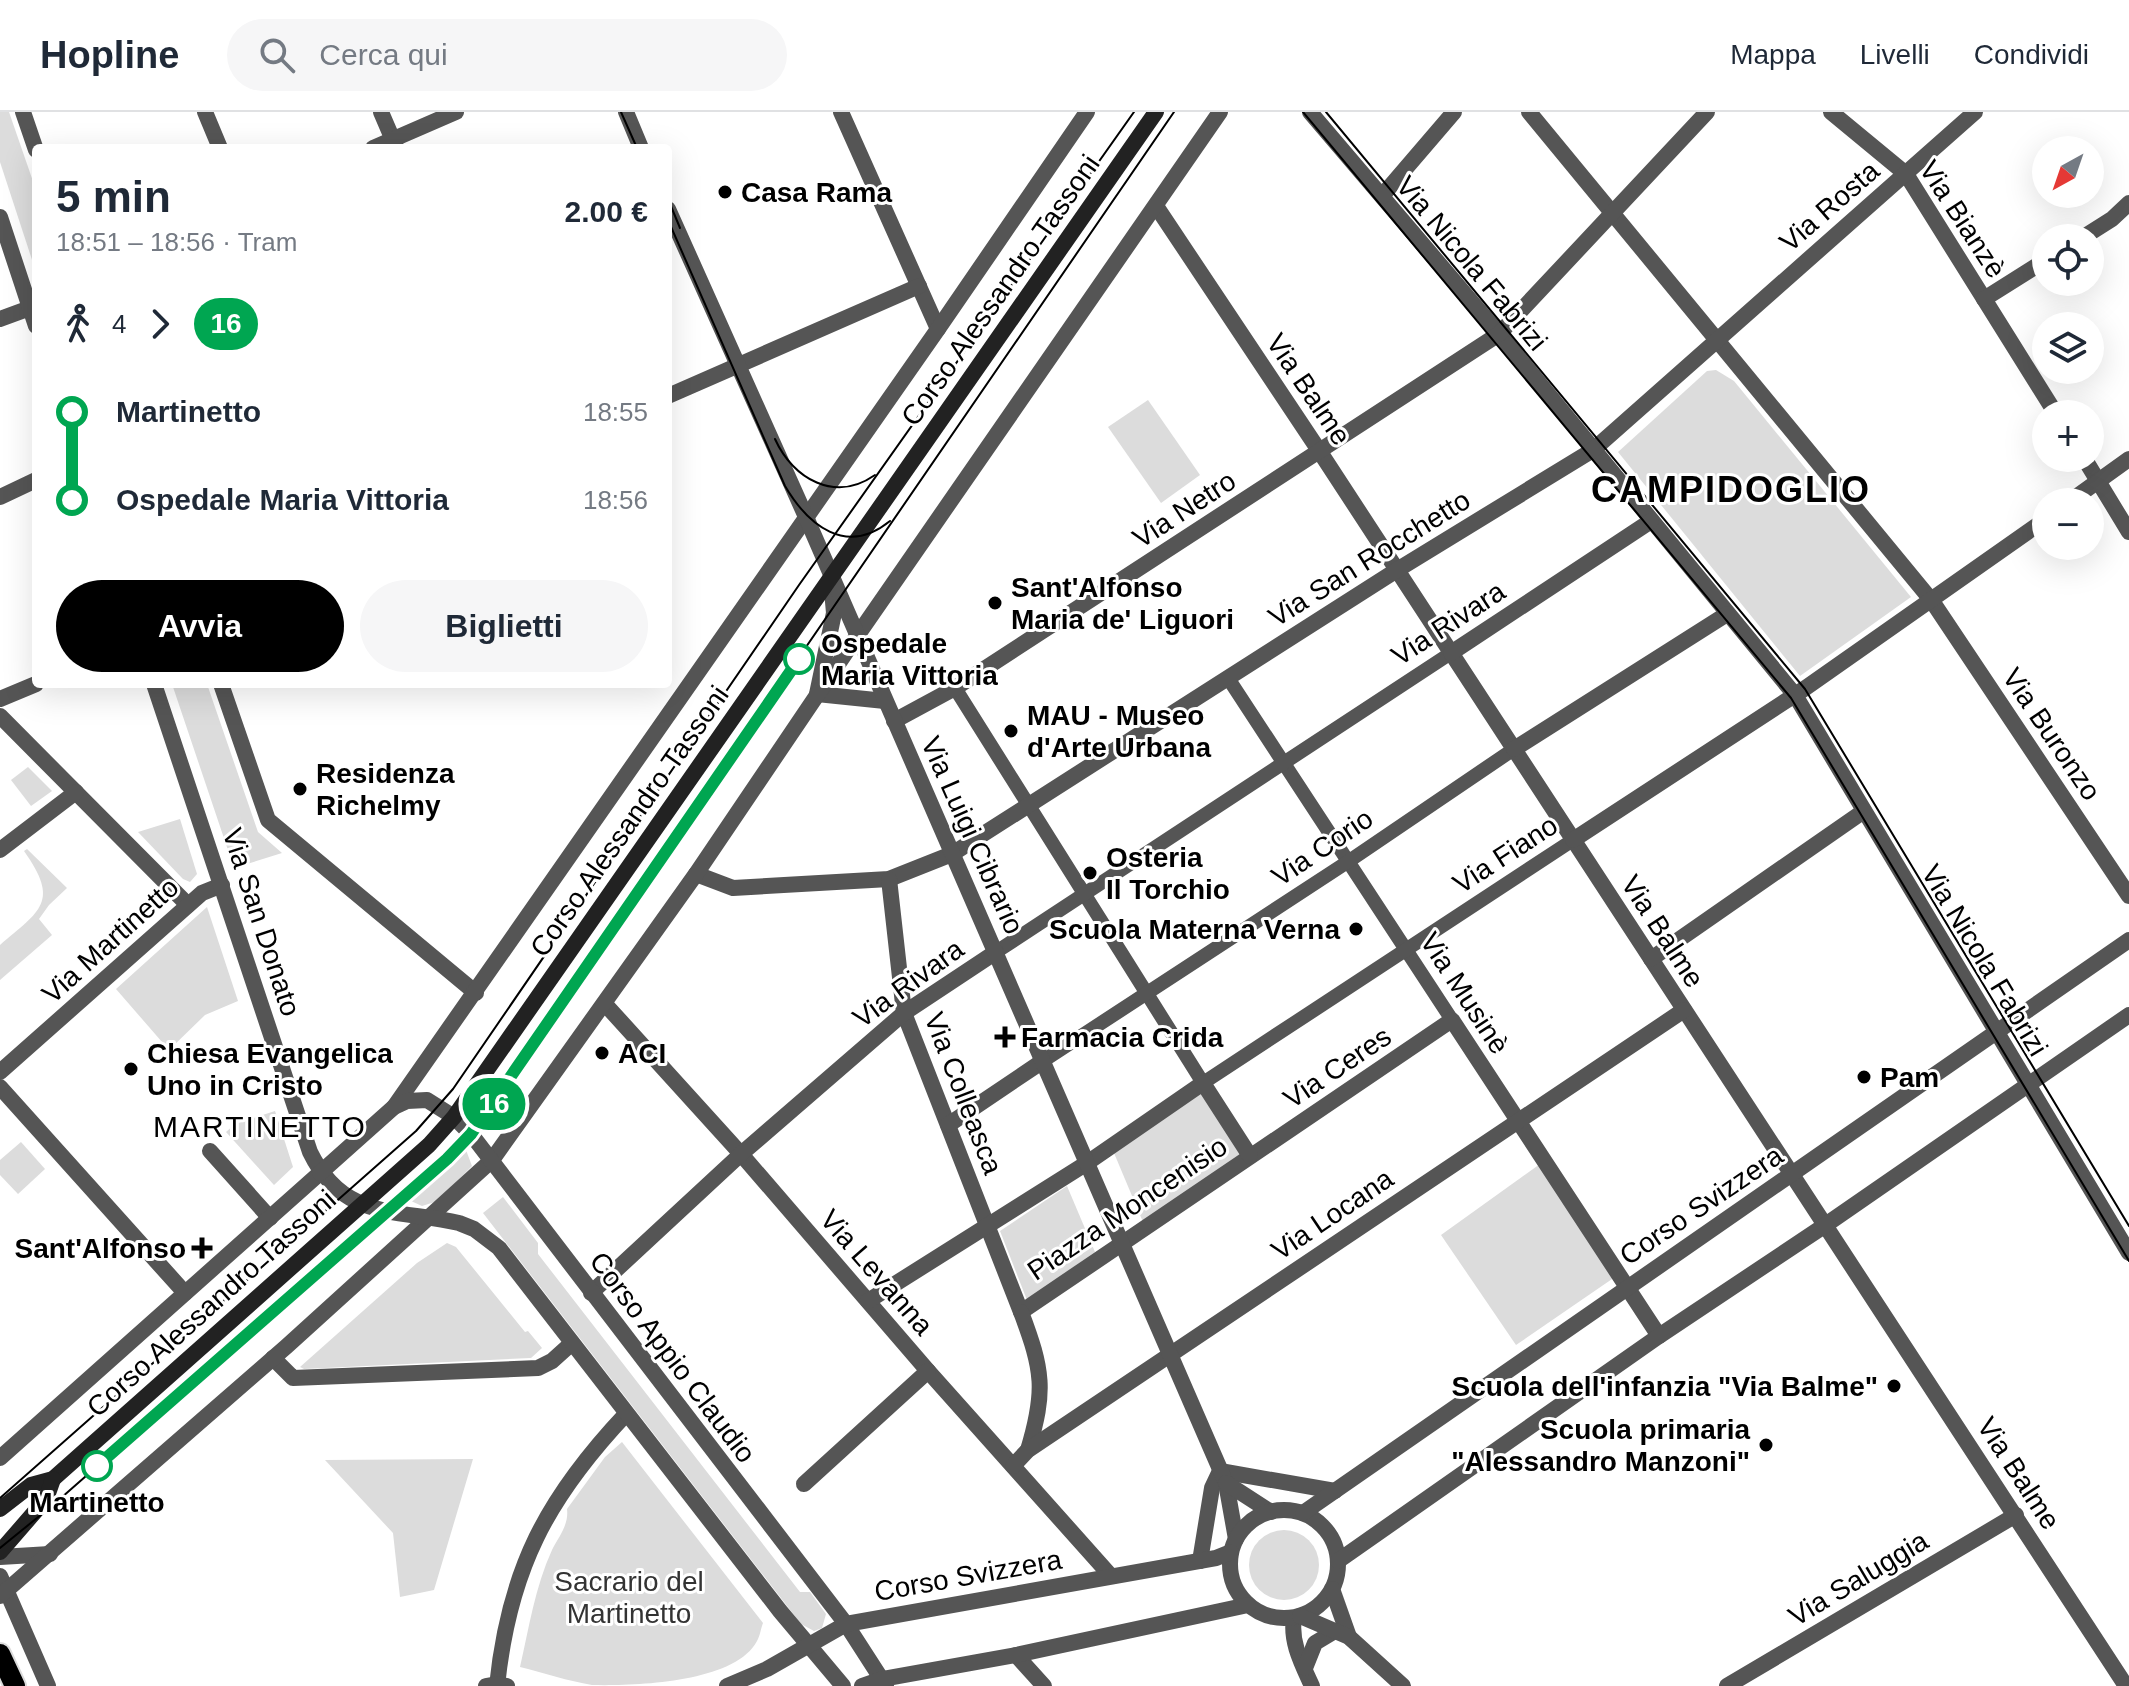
<!DOCTYPE html>
<html lang="it">
<meta charset="utf-8">
<style>
body{margin:0;font-family:Helvetica,sans-serif;background:#f6f6f7;color:#1f2937;height:100vh;display:flex;flex-direction:column;font-size:30px;white-space:nowrap}
*{box-sizing:border-box;margin:0}
p{font-size:26px;color:#747a83}
.icon{flex:none;width:44px;height:44px;fill:none;stroke:currentColor;stroke-width:2;stroke-linecap:round;stroke-linejoin:round}
.map{position:relative;flex:1;overflow:hidden}
.sheet{position:absolute;left:32px;top:32px;width:640px;height:544px;display:flex;flex-direction:column;background:#fff;border-radius:8px;box-shadow:0 8px 32px #0002}
.sheet>*{flex:none}
.badge{padding:0 16px;border-radius:26px;font-size:28px;line-height:52px}
.needle{width:52px;rotate:220deg}
.controls{position:absolute;left:2032px;top:24px;display:grid;gap:16px}
.controls a{display:grid;place-items:center;width:72px;height:72px;border-radius:50%;background:#fff;box-shadow:0 8px 32px #0002;font-size:40px}
.map>.badge{position:absolute;translate:-50% -50%;box-shadow:0 0 0 4px #fff}
.legs{display:flex;align-items:center;gap:12px;height:88px;padding:0 24px;font-size:26px}
.legs p{margin-inline-start:auto}
.head{display:flex;align-items:center;justify-content:space-between;height:136px;padding:0 24px}
h1{font-size:44px;font-weight:700;line-height:60px}
.primary-button{display:flex;gap:16px;margin-top:auto;padding:16px 24px}
.primary-button a{flex:1;height:92px;border-radius:48px;background:#000;color:#fff;font-size:32px;font-weight:700;line-height:92px;text-align:center}
.primary-button a+a{background:#f6f6f7;color:#1f2937}
ul{padding:0 24px;list-style:none}
li{display:flex;align-items:center;gap:28px;height:88px;font-size:30px}
li i{display:grid;place-items:center;width:12px;height:100%;margin:0 10px;background:currentColor}
li i::after{content:'';width:20px;height:20px;margin:-10px;border:6px solid;border-radius:50%;background:#fff}
li p{margin-inline-start:auto}
li:first-child i{background:linear-gradient(#0000 50%,currentColor 0)}
li:last-child i{background:linear-gradient(currentColor 50%,#0000 0)}
header{display:flex;align-items:center;gap:48px;box-sizing:border-box;height:112px;padding:0 40px;background:#fff;border-bottom:2px solid #e0e1e3}
header strong{font-size:38px}
nav{display:flex;gap:44px;margin-inline-start:auto;font-size:28px}
.search{width:560px;height:72px;background:#f6f6f7;display:flex;align-items:center;gap:20px;box-sizing:border-box;padding:0 28px;border-radius:44px;color:#747a83;font-size:30px}
.map>svg:first-child{display:block}
</style>
<header>
<strong>Hopline</strong>
<div class="search"><svg class="icon" aria-label="search" viewBox="0 0 24 24"><circle cx="10" cy="10" r="6"/><path d="M15 15l6 6"/></svg>Cerca qui</div>
<nav><a>Mappa</a><a>Livelli</a><a>Condividi</a></nav>
</header>
<div class="map">
<svg width="2129" height="1574" viewBox="0 0 2129 1574">
<rect width="100%" height="100%" fill="#fff"/>
<g fill="#dcdcdc">
<path d="M0 0H9L36 78V160L0 50Z"/>
<path d="M1716 258 1734 269 1911 485 1800 564 1618 340 1707 259Z"/>
<path d="M1148 288 1200 363 1161 391 1108 315Z"/>
<path d="M172 572H207L258 720 282 741 234 756Z"/>
<path d="M28 655 52 679 31 694 11 668Z"/>
<path d="M180 707 197 762 190 770 183 767 138 720Z"/>
<path d="M27 737 67 776 49 793 39 807 52 823 0 868V833C41 798 60 790 24 739Z"/>
<path d="M207 795 238 889 205 903 169 938 116 877Z"/>
<path d="M1201 980 1242 1045 1143 1110 1114 1041Z"/>
<path d="M275 999 293 1055 274 1073 226 1020 235 1012Z"/>
<path d="M21 1030 45 1057 18 1082 0 1063V1048Z"/>
<path d="M466 1038 472 1054 438 1089 422 1094 411 1089Z"/>
<path d="M1540 1052 1615 1165 1516 1233 1441 1123Z"/>
<path d="M1067 1074 1095 1140 1027 1188 1000 1119Z"/>
<path d="M503 1085 538 1131V1142L800 1480H810L826 1502 822 1516 814 1519 801 1512 483 1101Z"/>
<path d="M447 1131 456 1135 525 1220 528 1219 542 1236 531 1246 304 1257 300 1255 417 1151Z"/>
<path d="M622 1330 763 1511C761 1516 760 1524 757 1529 735 1571 634 1574 592 1573 568 1569 544 1561 520 1555 529 1516 535 1475 552 1438 559 1424 569 1413 567 1397L605 1345Z"/>
<path d="M473 1347 434 1478 400 1485 393 1421 325 1348Z"/>
<circle cx="1284" cy="1453" r="35"/>
</g>
<g fill="none" stroke-linecap="round" stroke-linejoin="round">
<g stroke="#dbdbdb" stroke-width="24">
<path id="primary" d="M0 1542 15 1574"/>
</g>
<g stroke="#555" stroke-width="14">
<path d="M1228 566 1452 908"/>
<path d="M955 576 1203 971 1573 728"/>
<path d="M996 840 1451 541"/>
<path d="M1043 949 1349 749 1514 637"/>
</g>
<g stroke="#555" stroke-width="16">
<path d="M23 0 36 38"/>
<path d="M205 0 220 36"/>
<path d="M381 0 396 35"/>
<path d="M841 0 938 217"/>
<path d="M1310 0 1499 222 1795 583 2129 1141"/>
<path d="M1529 0 1932 489 2129 784"/>
<path d="M1831 0 1906 62 2056 302"/>
<path d="M373 36 456 0"/>
<path d="M1382 84 1454 0"/>
<path d="M1156 94 1320 340 2126 1574"/>
<path d="M2082 126 2112 107 2129 91"/>
<path d="M1984 187 2046 148"/>
<path d="M0 207 30 196"/>
<path d="M668 284 919 174"/>
<path d="M2084 346 2129 420"/>
<path d="M0 385 36 368"/>
<path d="M2069 390 2129 347"/>
<path d="M831 467 834 501 817 582 885 589"/>
<path d="M1451 541 1651 409"/>
<path d="M221 572 268 708 476 881"/>
<path d="M0 587 36 572"/>
<path d="M0 604 188 793"/>
<path d="M894 609 955 576 1499 222 1707 0"/>
<path d="M1514 637 1727 502"/>
<path d="M1573 728 1804 577 2046 407"/>
<path d="M0 738 76 680"/>
<path d="M696 762 733 776 889 767 952 742 1397 458 1593 338 1975 0"/>
<path d="M889 767 904 901 1021 1200 1452 908 1659 1224"/>
<path d="M1651 847 1864 699"/>
<path d="M605 892 741 1042 928 1259 1110 1463"/>
<path d="M0 960 202 781 222 773"/>
<path d="M0 975 185 1181"/>
<path d="M394 995 938 217 1087 0"/>
<path d="M948 1013 1043 949"/>
<path d="M210 1039 270 1106"/>
<path d="M591 1181 741 1042 904 901 996 840"/>
<path d="M868 1189 1087 1051 1203 971 1250 1044"/>
<path d="M1021 1200C1043 1258 1046 1279 1028 1338"/>
<path d="M273 1246 293 1266 538 1256 552 1249 572 1231"/>
<path d="M0 1346 320 1061"/>
<path d="M1013 1354 1028 1338 1684 898"/>
<path d="M804 1372 928 1259"/>
<path d="M0 1445 50 1442"/>
<path d="M1200 1449 1212 1376 1220 1359 1335 1379"/>
<path d="M0 1464 48 1574"/>
<path d="M0 1484 287 1234 492 1048 696 762 857 524 1220 0"/>
<path d="M1294 1506C1290 1530 1302 1552 1312 1574"/>
<path d="M1016 1543 1044 1574"/>
<path d="M1305 1556 1315 1531 1335 1519"/>
<path d="M497 1574C509 1457 547 1386 626 1302"/>
<path d="M1727 1574 2016 1403"/>
</g>
<g stroke="#555" stroke-width="16">
<path d="M626 0 641 36"/>
<path d="M668 97 806 405 1226 1371 1236 1427"/>
<path d="M0 105 36 214"/>
<path d="M154 572 310 1040C343 1108 396 1097 459 1111L474 1117 499 1136 780 1499 843 1574"/>
<path d="M320 1061 394 995 407 989 427 988 454 1005 471 1022 846 1512 886 1574"/>
<path d="M1226 1371 1271 1400"/>
<circle cx="1284" cy="1452" r="54"/>
<path d="M1303 1401 2129 828"/>
<path d="M1338 1449 1659 1224 1824 1114 2129 903"/>
<path d="M1332 1477 1349 1525"/>
<path d="M1300 1504 1349 1525 1403 1574"/>
<path d="M486 1574 497 1572 507 1574"/>
<path d="M727 1574 767 1557 846 1512 1216 1446 1231 1440"/>
<path d="M862 1574 882 1567 1016 1543 1248 1493"/>
</g>
<g stroke="#222" stroke-width="16">
<path d="M0 1397 31 1373 53 1367 429 1033 454 1005 1156 0"/>
<path d="M0 1440 46 1387 53 1367"/>
</g>
<use href="#primary" stroke="#000" stroke-width="20"/>
<g stroke="#000" stroke-width="2">
<path d="M621 0 637 36"/>
<path d="M1303 0 1791 586 2129 1149"/>
<path d="M1326 0 1805 577 2129 1114"/>
<path d="M668 87 680 116"/>
<path d="M668 108 785 374C808 413 846 445 890 409"/>
<path d="M775 327C793 367 835 391 875 363"/>
<path d="M0 1386 416 1019 453 977 799 473 1134 0"/>
<path d="M0 1436 53 1393 447 1047 471 1022 1174 0"/>
</g>
</g>
<g fill="none" stroke-linecap="round" stroke-linejoin="round">
<g stroke="#fff" stroke-width="18">
<path id="line-1" d="M97 1354 447 1047 471 1022 799 547"/>
</g>
<use href="#line-1" stroke="#00a651" stroke-width="12"/>
</g>
<g fill="#000" stroke="#fff" stroke-width="3">
<circle cx="725" cy="80" r="8"/>
<circle cx="995" cy="491" r="8"/>
<circle cx="1011" cy="619" r="8"/>
<circle cx="300" cy="677" r="8"/>
<circle cx="1090" cy="761" r="8"/>
<circle cx="1356" cy="817" r="8"/>
<path d="M1001 913h8v8h8v8h-8v8h-8v-8h-8v-8h8z"/>
<circle cx="602" cy="941" r="8"/>
<circle cx="131" cy="957" r="8"/>
<circle cx="1864" cy="965" r="8"/>
<path d="M198 1124h8v8h8v8h-8v8h-8v-8h-8v-8h8z"/>
<circle cx="1894" cy="1274" r="8"/>
<circle cx="1766" cy="1333" r="8"/>
</g>
<g fill="#fff" stroke="#00a651" stroke-width="4">
<circle cx="799" cy="547" r="14"/>
<circle cx="97" cy="1354" r="14"/>
</g>
<g text-anchor="middle" stroke-width="6" stroke-linejoin="round" paint-order="stroke">
<g font-size="28" font-weight="bold" fill="#000" stroke="#fff" text-anchor="start">
<text x="741" y="90">Casa Rama</text>
<text x="1011" y="485">Sant'Alfonso<tspan x="1011" dy="32">Maria de' Liguori</tspan></text>
<text x="1027" y="613">MAU - Museo<tspan x="1027" dy="32">d'Arte Urbana</tspan></text>
<text x="316" y="671">Residenza<tspan x="316" dy="32">Richelmy</tspan></text>
<text x="1106" y="755">Osteria<tspan x="1106" dy="32">Il Torchio</tspan></text>
<text x="1340" y="827" text-anchor="end">Scuola Materna Verna</text>
<text x="1021" y="935">Farmacia Crida</text>
<text x="147" y="951">Chiesa Evangelica<tspan x="147" dy="32">Uno in Cristo</tspan></text>
<text x="618" y="951">ACI</text>
<text x="1880" y="975">Pam</text>
<text x="186" y="1146" text-anchor="end">Sant'Alfonso</text>
<text x="1878" y="1284" text-anchor="end">Scuola dell'infanzia "Via Balme"</text>
<text x="1750" y="1327" text-anchor="end">Scuola primaria<tspan x="1750" dy="32">"Alessandro Manzoni"</tspan></text>
</g>
<g font-size="28" fill="#000" stroke="#fff">
<text transform="translate(1829 94) rotate(-41)" y="10">Via Rosta</text>
<text transform="translate(1963 107) rotate(57)" y="10">Via Bianzè</text>
<text transform="translate(1472 151) rotate(50)" y="10">Via Nicola Fabrizi</text>
<text transform="translate(1000 178) rotate(-55)" y="10">Corso Alessandro Tassoni</text>
<text transform="translate(1309 277) rotate(56)" y="10">Via Balme</text>
<text transform="translate(1184 397) rotate(-33)" y="10">Via Netro</text>
<text transform="translate(1369 446) rotate(-32)" y="10">Via San Rocchetto</text>
<text transform="translate(1448 511) rotate(-33)" y="10">Via Rivara</text>
<text transform="translate(2052 622) rotate(56)" y="10">Via Buronzo</text>
<text transform="translate(629 709) rotate(-55)" y="10">Corso Alessandro Tassoni</text>
<text transform="translate(973 723) rotate(66)" y="10">Via Luigi Cibrario</text>
<text transform="translate(1322 735) rotate(-34)" y="10">Via Corio</text>
<text transform="translate(1505 742) rotate(-33)" y="10">Via Fiano</text>
<text transform="translate(262 810) rotate(72)" y="10">Via San Donato</text>
<text transform="translate(1663 819) rotate(57)" y="10">Via Balme</text>
<text transform="translate(110 828) rotate(-42)" y="10">Via Martinetto</text>
<text transform="translate(1985 848) rotate(59)" y="10">Via Nicola Fabrizi</text>
<text transform="translate(908 871) rotate(-36)" y="10">Via Rivara</text>
<text transform="translate(1465 881) rotate(57)" y="10">Via Musinè</text>
<text transform="translate(1337 955) rotate(-34)" y="10">Via Ceres</text>
<text transform="translate(964 981) rotate(69)" y="10">Via Colleasca</text>
<text transform="translate(1701 1093) rotate(-34)" y="10">Corso Svizzera</text>
<text transform="translate(1127 1096) rotate(-34)" y="10">Piazza Moncenisio</text>
<text transform="translate(1332 1102) rotate(-34)" y="10">Via Locana</text>
<text transform="translate(877 1160) rotate(49)" y="10">Via Levanna</text>
<text transform="translate(211 1191) rotate(-42)" y="10">Corso Alessandro Tassoni</text>
<text transform="translate(673 1245) rotate(53)" y="10">Corso Appio Claudio</text>
<text transform="translate(2019 1361) rotate(57)" y="10">Via Balme</text>
<text transform="translate(968 1463) rotate(-10)" y="10">Corso Svizzera</text>
<text transform="translate(1858 1466) rotate(-31)" y="10">Via Saluggia</text>
</g>
<g font-size="28" font-weight="bold" fill="#000" stroke="#fff" text-anchor="start">
<text x="821" y="541">Ospedale<tspan x="821" dy="32">Maria Vittoria</tspan></text>
<text x="97" y="1400" text-anchor="middle">Martinetto</text>
</g>
<g font-size="28" fill="#333" stroke="#fff">
<text x="629" y="1479">Sacrario del<tspan x="629" dy="32">Martinetto</tspan></text>
</g>
<g font-size="30" letter-spacing="2" fill="#000" stroke="#fff">
<text x="260" y="1025">MARTINETTO</text>
</g>
<g font-size="36" font-weight="bold" letter-spacing="2" fill="#000" stroke="#fff">
<text x="1731" y="390">CAMPIDOGLIO</text>
</g>
</g>
</svg>
<div class="controls">
<a><svg class="needle" viewBox="-14 -14 28 28"><path d="M0-13l5 13h-10z" fill="#e53935"/><path d="M0 13l5-13h-10z" fill="#747a83"/></svg></a>
<a><svg class="icon" aria-label="locate" viewBox="0 0 24 24"><circle cx="12" cy="12" r="6"/><path d="M12 2v4M12 18v4M2 12h4M18 12h4"/></svg></a>
<a><svg class="icon" aria-label="layers" viewBox="0 0 24 24"><path d="M12 4l9 5-9 5-9-5zM3 14l9 5 9-5"/></svg></a>
<a>+</a>
<a>−</a>
</div>
<b class="badge" style="left:494px;top:992px;background:#00a651;color:#fff">16</b>
<section class="sheet">
<div class="head"><div><h1>5 min</h1><p>18:51 – 18:56 · Tram</p></div><b>2.00 €</b></div>
<div class="legs"><svg class="icon" aria-label="walk" viewBox="0 0 24 24"><circle cx="13" cy="4" r="2"/><path d="M13 8l-2 6 4 7M11 14l-3 7M7 12l3-4h3l4 4"/></svg>4<svg class="icon" aria-label="forward" viewBox="0 0 24 24"><path d="M9 5l7 7-7 7"/></svg><b class="badge" style="background:#00a651;color:#fff">16</b></div>
<ul>
<li><i style="color:#00a651"></i><b>Martinetto</b><p>18:55</p></li>
<li><i style="color:#00a651"></i><b>Ospedale Maria Vittoria</b><p>18:56</p></li>
</ul>
<div class="primary-button"><a>Avvia</a><a>Biglietti</a></div>
</section>
</div>
